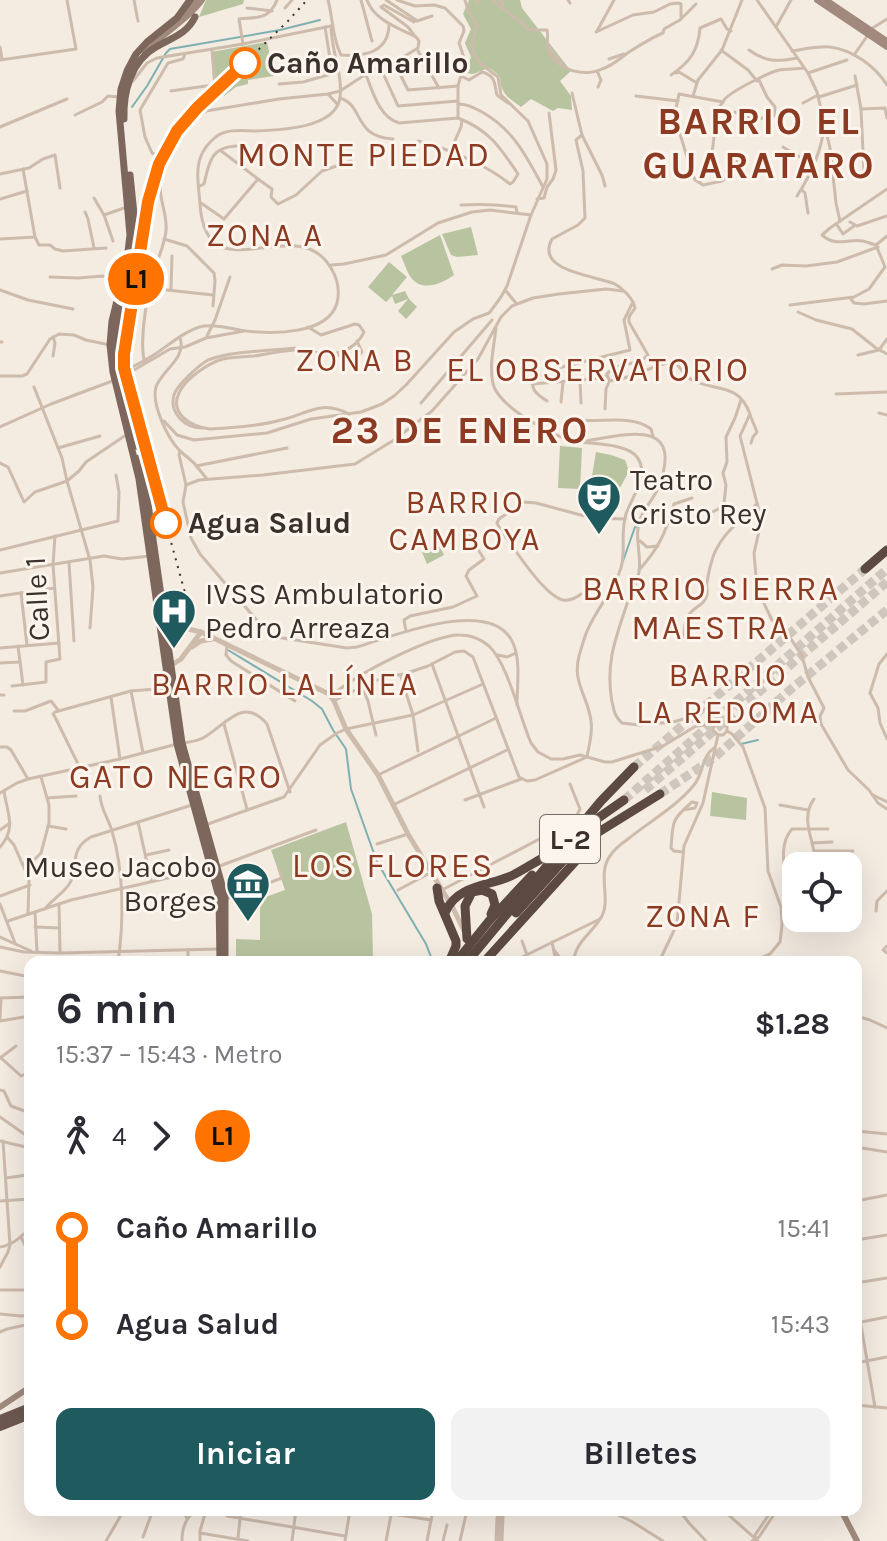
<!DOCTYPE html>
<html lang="es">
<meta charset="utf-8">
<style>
body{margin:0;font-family:Karla,sans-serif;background:#f2f2f3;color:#2b2b33;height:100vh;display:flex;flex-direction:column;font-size:30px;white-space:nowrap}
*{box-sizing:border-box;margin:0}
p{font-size:26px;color:#7c7c81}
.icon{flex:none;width:44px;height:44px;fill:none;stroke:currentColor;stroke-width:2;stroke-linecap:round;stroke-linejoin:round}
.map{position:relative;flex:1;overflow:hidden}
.drawer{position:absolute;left:24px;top:956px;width:838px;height:560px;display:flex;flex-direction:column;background:#fff;border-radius:16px;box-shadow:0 8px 32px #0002}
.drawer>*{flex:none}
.badge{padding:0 16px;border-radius:26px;font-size:28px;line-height:52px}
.tools{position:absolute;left:782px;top:852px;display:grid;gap:16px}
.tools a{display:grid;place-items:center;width:80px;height:80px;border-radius:16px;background:#fff;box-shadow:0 8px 32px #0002;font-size:40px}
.map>.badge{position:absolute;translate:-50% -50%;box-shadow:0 0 0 4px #fff}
.legs{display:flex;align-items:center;gap:12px;height:88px;padding:0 32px;font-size:26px}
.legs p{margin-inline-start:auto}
.headline{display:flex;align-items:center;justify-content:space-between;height:136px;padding:0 32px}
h1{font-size:44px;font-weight:700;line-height:60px}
.action{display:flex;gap:16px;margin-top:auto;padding:16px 32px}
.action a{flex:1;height:92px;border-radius:16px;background:#1f5a5e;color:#fff;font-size:32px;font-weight:700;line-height:92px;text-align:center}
.action a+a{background:#f2f2f3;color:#2b2b33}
ul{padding:0 32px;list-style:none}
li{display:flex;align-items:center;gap:28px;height:96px;font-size:30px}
li i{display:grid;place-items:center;width:12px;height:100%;margin:0 10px;background:currentColor}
li i::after{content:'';width:20px;height:20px;margin:-10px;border:6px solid;border-radius:50%;background:#fff}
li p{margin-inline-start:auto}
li:first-child i{background:linear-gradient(#0000 50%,currentColor 0)}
li:last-child i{background:linear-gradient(currentColor 50%,#0000 0)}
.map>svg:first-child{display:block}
</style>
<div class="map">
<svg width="887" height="1541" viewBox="0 0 887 1541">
<rect width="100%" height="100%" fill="#f4ebe1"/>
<g fill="#b8c4a0">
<path d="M206 0H244L243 4 199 17Z"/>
<path d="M469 0H520L522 8 571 71 560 81 571 96 572 110 558 108 553 111 531 99 521 107C516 103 507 98 504 92 496 79 507 79 489 68L473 74 466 73 471 57 465 43 471 29 463 14Z"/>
<path d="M267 42 274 76 248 80V84L236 87 224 96 213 82 211 52Z"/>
<path d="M471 227 478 255 457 257 451 255 442 234Z"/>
<path d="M440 235 454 275C441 284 421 293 410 276 406 270 404 262 401 256Z"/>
<path d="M389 262 407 277 392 295 405 291 409 299 417 307 406 319 398 311 408 299 395 304 392 296 386 302 368 287Z"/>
<path d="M560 446 582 448 580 489 558 488Z"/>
<path d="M596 452 611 455 625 460 629 471 621 486 611 499 591 482Z"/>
<path d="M439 544 444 555 427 564 422 552Z"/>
<path d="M712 792 747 798 746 820 710 816Z"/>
<path d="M346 822 372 914 373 959H345V962H236V939L260 940V899L285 890 271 850Z"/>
</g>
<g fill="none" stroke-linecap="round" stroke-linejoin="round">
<g stroke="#7fb0b2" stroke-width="2">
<path d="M132 107 147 86 166 53 170 49 280 30 320 20"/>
<path d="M623 561 635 527H637"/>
<path d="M228 650 312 701 322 709 333 730 346 749 351 789 377 862 426 944 433 962"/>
<path d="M741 744 758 740"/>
</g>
<g stroke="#cfc6bd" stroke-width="9" stroke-dasharray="9 4.5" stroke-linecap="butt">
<path d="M634 767 865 569"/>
<path d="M645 790 887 582"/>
<path d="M660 794 715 757 791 689 887 610"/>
<path d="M624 800 887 569"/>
</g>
<path stroke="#cdbbac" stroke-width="3" d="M202 428C185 428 169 413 174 395 177 385 199 365 208 360 230 351 270 351 295 348L298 350"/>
<g stroke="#cdbbac" stroke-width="3">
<path d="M134 0 138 21"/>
<path d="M328 0C333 18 332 38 341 55 365 57 389 52 389 24"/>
<path d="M361 0 372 41"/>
<path d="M386 0 416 20 414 22 384 5 381 7 408 27 414 35"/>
<path d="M397 0 415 6 434 5 445 8 463 26 464 31 459 43 465 61 458 86V118"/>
<path d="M465 0 468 10 477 25 472 44 474 54 481 64 498 77 501 95 528 121 547 164V179L531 215 507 286 501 297 490 312"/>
<path d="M476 0 478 3"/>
<path d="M492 0 530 30H547C549 38 545 47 550 54 560 71 585 77 602 69 612 66 621 58 629 52 640 45 651 38 663 33L664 29 680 20 696 4"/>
<path d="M499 0 503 3 502 7"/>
<path d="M568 0 570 3"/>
<path d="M757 0 808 73 817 92 830 148 836 203 840 221"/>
<path d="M247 8 272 11"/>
<path d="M285 8 292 0"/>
<path d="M417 21 432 16"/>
<path d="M776 27 791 0"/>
<path d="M871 29 887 19"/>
<path d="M597 31 614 0"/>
<path d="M596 32 633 15 654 12 670 4 678 3 681 4V17"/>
<path d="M243 44 239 19C257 17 269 20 277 0"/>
<path d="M549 46 553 54 561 62"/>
<path d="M0 47 2 59"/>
<path d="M721 50 748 70 757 81"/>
<path d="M749 50C765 62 778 62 797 58"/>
<path d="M418 51 439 88"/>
<path d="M792 51C805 49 818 46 830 47 853 50 875 66 887 85"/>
<path d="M185 54 183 59 168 63 140 110 145 137 152 153 157 155C164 147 166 135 174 126 187 110 203 97 215 81L212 50"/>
<path d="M854 55 868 35"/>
<path d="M609 59 624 54"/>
<path d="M0 60 76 49 67 0"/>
<path d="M396 66 408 90 458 86"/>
<path d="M382 71 398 106 458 101"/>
<path d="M597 71 601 80 598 87"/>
<path d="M676 73 679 72 697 83"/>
<path d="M808 73 847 60"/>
<path d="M366 75C373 92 379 117 399 123L458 118C489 130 500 147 518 174L513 182 510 184C485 164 449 149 418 141"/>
<path d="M671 75C690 62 698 51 700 28L721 19 727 29 731 31"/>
<path d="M855 76 861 109 864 174"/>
<path d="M463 77 469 80 482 72C496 76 494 83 497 95L508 103"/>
<path d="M133 81 147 63 157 58 243 44 331 26"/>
<path d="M279 84 303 82 331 74 332 71 325 27"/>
<path d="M171 91 213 85"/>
<path d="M572 93 582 135 602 175 605 186"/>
<path d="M328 94 338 105"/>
<path d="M636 96 678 101"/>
<path d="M693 96 698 80 722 50 742 0"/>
<path d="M819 97 857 85"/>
<path d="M340 98C365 106 352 136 393 139"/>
<path d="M723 102 679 94 675 113 680 134 692 173 695 180 703 185 722 181 729 176V168L740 159"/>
<path d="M803 103 818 95"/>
<path d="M458 104C468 104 474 108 482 112 514 130 526 156 543 187"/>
<path d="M861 109 885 108 887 118"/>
<path d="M735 112C746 120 762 119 774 116L775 107 767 97 759 80"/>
<path d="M75 115 102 102 108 96 119 97"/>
<path d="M0 127 67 99"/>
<path d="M582 135 576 140 583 171 585 218 578 225 552 239C534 272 598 276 615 284 624 289 633 299 635 308L629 317V322L648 355C637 367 617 361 607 374L609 380 616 381 666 363 674 362C681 367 684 376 692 380 716 392 738 382 750 414L740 436 760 515V527L754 553 757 589 772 620 789 636 802 656 808 677 824 708 820 716 821 724 848 770 869 790 878 803 887 809"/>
<path d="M783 147 813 165"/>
<path d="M220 150 258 179"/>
<path d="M450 152 461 127 462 120"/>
<path d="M23 169 35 237 39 245H50L55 249 63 251 106 248"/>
<path d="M0 174 29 168 43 159 55 155 60 188"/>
<path d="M699 182C713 166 712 150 715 129 716 120 718 107 724 100 731 91 768 73 779 70 787 69 796 69 804 68"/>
<path d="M200 186 204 184C209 164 210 147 236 146"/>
<path d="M802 190 805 193 808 213"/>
<path d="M797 196C810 176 821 151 824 128"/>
<path d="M94 198 104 215 113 241"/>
<path d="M0 199 27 191"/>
<path d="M537 199 544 198 547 187 553 179 556 170 549 113"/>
<path d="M201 203 224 219 258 179 272 189 271 197 278 204 296 195 322 171 351 161"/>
<path d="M461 205C480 204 497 204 516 207L517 212"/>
<path d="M85 212 88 219 94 248"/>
<path d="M104 215 127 207"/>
<path d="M850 222 857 226 887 216"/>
<path d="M837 225 843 234 854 226"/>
<path d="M0 239 35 237"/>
<path d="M164 239 187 246 214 273 215 281 213 306"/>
<path d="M876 245C875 245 864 241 863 241 847 238 837 248 822 235L830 228 887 189"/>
<path d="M876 245 887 236"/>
<path d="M331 265 344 264 386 255 438 223 472 212 490 210 531 215"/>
<path d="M772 269 782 265 806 266 837 262 878 247"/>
<path d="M50 277 78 278 103 276 122 279"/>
<path d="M149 288 213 295"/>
<path d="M0 290 28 300 73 309"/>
<path d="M171 290 172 256"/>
<path d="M506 291 516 303"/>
<path d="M851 299 854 303 864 304 887 301"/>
<path d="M790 305 854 297 869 289 885 267 876 245"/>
<path d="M798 312 816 320 852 329 876 348 887 354"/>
<path d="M308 327 321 335 355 324 359 325 364 332C360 341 351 349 341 352 327 357 312 350 298 350 283 350 268 354 254 356 244 357 233 357 223 359 208 363 185 379 179 393 169 414 192 427 210 429 232 428 260 426 281 420 308 414 320 399 349 414"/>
<path d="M496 328C494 346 489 366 493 384 499 407 556 439 578 442"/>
<path d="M207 336 215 320 230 277"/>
<path d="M53 337 55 343 53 356"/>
<path d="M180 338C187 358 162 370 156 387 151 404 168 439 180 451L179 455 186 485 183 502 191 538 200 554 260 624 276 637 347 648 357 647C391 637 492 595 513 643 521 661 517 686 517 705"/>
<path d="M0 342H2"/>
<path d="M337 355C348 358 354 361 362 352L357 341"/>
<path d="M858 355 879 350 887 339"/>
<path d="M145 363C139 346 146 303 150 284 154 266 164 249 166 231 168 212 156 196 162 176 168 156 188 121 206 111L279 99 328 94 340 91 374 69 398 60 418 48 419 41 416 37C398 28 374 20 367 0"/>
<path d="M120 374C130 367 142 363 152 356 167 347 186 329 204 326 218 324 232 329 246 331 272 334 328 335 337 303 340 291 337 278 331 268 296 208 206 298 200 204 199 189 195 170 201 156 205 146 216 134 226 132 236 129 247 131 256 131 282 130 335 128 340 98 343 74 331 50 331 26"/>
<path d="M0 376H22L27 374 50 339 59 334 74 335 86 340 110 345"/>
<path d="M122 377 170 349 185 347 206 338 244 331"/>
<path d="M580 380 581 403"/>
<path d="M532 384 593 379 607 376"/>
<path d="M34 387 62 458 67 481 90 560 93 587 90 628"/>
<path d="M836 394 887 392"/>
<path d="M547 401C538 395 528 389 535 377L562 367 630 350 624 320 633 302"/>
<path d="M561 402 563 382"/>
<path d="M421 403 492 320"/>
<path d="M605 409 606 389 609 382"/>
<path d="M879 413 887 415"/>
<path d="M750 415 757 432 753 437 751 443"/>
<path d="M578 420C601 423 632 414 651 429L653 436"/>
<path d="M164 421 177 435 194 440 267 433 311 419 361 412 382 404 394 396 406 385 454 332 473 319 489 313"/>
<path d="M0 427 51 404 115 380"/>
<path d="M586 441C627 434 684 418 659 486 655 497 646 506 641 517 633 535 642 555 639 572 637 582 632 591 628 601 616 637 605 663 612 702 614 711 615 717 622 723L639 725 673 722 687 718 706 708 720 721"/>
<path d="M58 448 100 436"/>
<path d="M180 451 194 463 207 479"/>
<path d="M0 463 8 467 24 502 35 492 67 481 79 471 86 462 126 435"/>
<path d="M196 466 287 448"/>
<path d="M186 485 199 480 263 475 355 464 394 440 432 411 478 359 501 317 512 306 533 298 559 294 606 289 623 291"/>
<path d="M707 515 722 507 724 503 726 485 723 473 727 462 726 437 735 418 741 400"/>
<path d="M640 541 647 547 658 546"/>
<path d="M0 550 118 521 119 492 116 475"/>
<path d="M69 563 74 641"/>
<path d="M639 570C659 548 666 532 674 504L692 498"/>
<path d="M0 573 104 556 122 559 150 556"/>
<path d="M21 593 27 645"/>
<path d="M581 594C576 598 570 601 563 600 543 595 512 545 499 527L497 523 499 519 524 502 536 503 592 518 625 519"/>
<path d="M0 596 54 588"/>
<path d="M406 631 404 620 410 616 453 607 477 596 466 576 469 570 484 559 469 535"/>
<path d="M684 637C684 603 702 612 707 595 708 591 706 587 707 583 708 576 709 570 711 564 716 539 739 521 757 504"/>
<path d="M227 644 226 655 231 661 295 701"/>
<path d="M18 646 23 685"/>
<path d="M0 648 59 643"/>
<path d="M887 654 879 664 870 693 878 708 880 723 887 739"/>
<path d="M498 655 507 657 516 653"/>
<path d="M0 663 20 662"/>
<path d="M432 664 484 807"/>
<path d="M401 677 413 715 418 751"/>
<path d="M12 686 46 682V662L60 659 53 565 55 536"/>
<path d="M363 689 368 701 376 735"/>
<path d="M131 691 143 753"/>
<path d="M347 694 384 677 404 674 428 666 455 652 464 651 473 657 519 777 527 781 535 780 587 757C589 745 593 733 591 721 588 696 572 683 579 656 582 647 584 636 589 627 598 607 614 590 621 568 626 551 620 534 626 514 632 497 650 474 637 457 628 444 594 444 580 442"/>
<path d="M0 695H4"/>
<path d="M332 696C351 676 434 634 460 635 471 635 481 639 489 646 508 664 520 718 531 743L538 752 551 759H563L580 755 605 762H612L663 746 696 726 714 724 719 721 724 722"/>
<path d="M111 697 120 759"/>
<path d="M334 701 347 694 350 681"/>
<path d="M14 711H25L51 701 58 710"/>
<path d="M224 724 247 809"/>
<path d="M714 724 713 730 718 735"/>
<path d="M727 731 732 734 743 747 765 808 768 871 781 907 782 925 780 942 770 954 751 962"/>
<path d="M718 735H723L727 731V726L724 722 728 715 726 710"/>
<path d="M184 743C190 742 197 741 203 738 225 726 243 695 267 724L290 792"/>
<path d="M0 747H7L11 750 28 779"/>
<path d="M80 768 55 717 53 714 55 712 131 691 169 688"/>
<path d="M378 775 496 718"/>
<path d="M0 793 17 783 28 779 120 759 177 744"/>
<path d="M873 795 887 802"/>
<path d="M100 796C101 809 108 818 112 831 124 871 124 921 118 962"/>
<path d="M47 798 76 796"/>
<path d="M814 799C802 815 810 833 814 851H853"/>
<path d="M465 800 521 779"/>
<path d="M395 804 507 750"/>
<path d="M780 805 808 810"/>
<path d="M683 810 695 808 697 803 692 802C671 820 673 822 671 848L674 851 683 852"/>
<path d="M138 822 151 881"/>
<path d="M208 824 284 797 320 745 337 733 346 729 413 715 483 684"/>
<path d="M48 826 66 829"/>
<path d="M0 830 10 823"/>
<path d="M8 838 14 845 29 879 28 914"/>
<path d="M812 843 832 842"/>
<path d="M377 844 408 834"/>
<path d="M0 847C17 828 7 813 4 791"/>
<path d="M146 855 169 850"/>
<path d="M22 864 34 860 41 853 49 823V805L41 777"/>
<path d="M217 867 316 830"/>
<path d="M398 890 430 873"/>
<path d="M442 890 549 834 576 817 580 809 570 784"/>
<path d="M0 896 30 885"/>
<path d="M226 899 282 878 279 869"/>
<path d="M0 904 15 943"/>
<path d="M59 904 60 952"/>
<path d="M45 909C52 899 66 892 71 881 78 862 70 849 91 837L192 805"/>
<path d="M876 911 877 901 887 891"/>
<path d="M35 913 37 952"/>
<path d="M782 918 788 914C794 887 772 852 792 829H828"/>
<path d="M8 921 71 900 181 875 185 876 209 871"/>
<path d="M35 927 59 928"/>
<path d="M0 937 31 951"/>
<path d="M522 941 527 955"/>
<path d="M552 942 556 962"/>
<path d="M887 946 883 950 887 953"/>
<path d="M0 947 24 952 60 953 219 949"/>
<path d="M188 950V962"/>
<path d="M554 950 563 962"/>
<path d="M512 962 600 919"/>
<path d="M573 962C577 939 592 934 602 916 611 898 597 874 610 856 614 849 621 844 628 839 649 822 677 806 694 785 704 773 701 757 714 748"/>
<path d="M659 962 677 924 684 846 703 803 718 735"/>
<path d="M0 971 30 977"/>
<path d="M0 998 30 997"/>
<path d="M856 1016 870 1020 887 1028"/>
<path d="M0 1019 1 999"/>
<path d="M0 1021 30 1016"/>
<path d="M0 1057 21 1076 30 1072"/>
<path d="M0 1058 16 1046"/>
<path d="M0 1090 4 1091 11 1106 30 1113"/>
<path d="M0 1117 30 1138"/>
<path d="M856 1131 887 1134"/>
<path d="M0 1141 30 1148"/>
<path d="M856 1147 887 1152"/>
<path d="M6 1178 27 1175"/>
<path d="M0 1201 30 1199"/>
<path d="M856 1201 887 1195"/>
<path d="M21 1237 30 1255"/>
<path d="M856 1240 887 1235"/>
<path d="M0 1247C13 1245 21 1237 30 1228"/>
<path d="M0 1267 8 1252 10 1245 3 1141"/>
<path d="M856 1283 887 1278"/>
<path d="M0 1290H30"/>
<path d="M856 1296 875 1407"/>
<path d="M0 1314 21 1316 30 1315"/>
<path d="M856 1323 887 1317"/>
<path d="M0 1332 7 1329 30 1324"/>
<path d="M856 1363 887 1357"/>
<path d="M856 1405 887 1408"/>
<path d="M183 1510 187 1519"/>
<path d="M366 1510 431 1520"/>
<path d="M607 1510 631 1521 663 1541"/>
<path d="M641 1510 642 1511"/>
<path d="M679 1510 689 1523 706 1541"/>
<path d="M723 1510 758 1541"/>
<path d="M227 1516 345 1536"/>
<path d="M200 1533 248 1541"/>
<path d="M143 1537 153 1510"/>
<path d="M238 1538 241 1510"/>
<path d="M755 1539V1535L772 1510"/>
<path d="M106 1541 124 1510"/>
<path d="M182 1541C182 1528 185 1517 197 1510"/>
<path d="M200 1541V1531L206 1510"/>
<path d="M292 1541 296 1510"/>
<path d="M345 1541 350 1510"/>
<path d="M386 1541 392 1510"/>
<path d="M427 1541 433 1510"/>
<path d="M443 1541 447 1525"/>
<path d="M460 1541 467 1510"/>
<path d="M752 1541 759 1537 777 1510"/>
</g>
<g stroke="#cdbbac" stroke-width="5">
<path d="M166 631 184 628 201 632 329 694 334 701 346 729 378 775 408 834 453 908 464 931"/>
<path d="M192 647 201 641 212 639"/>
<path d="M170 666 181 659 201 632"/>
<path d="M500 1511 502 1517 501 1541"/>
<path d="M497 1541 498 1518 500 1510"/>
</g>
<g stroke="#a18a7d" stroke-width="6">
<path d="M817 0 887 47"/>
<path d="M826 0 887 41"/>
<path d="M184 12 196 0"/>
<path d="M145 53C162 33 187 21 202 0"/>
<path d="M0 1407 30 1387"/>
<path d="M841 1510 857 1541"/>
</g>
<g stroke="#7d675c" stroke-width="7">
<path d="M190 0 177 18 147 42 136 54 127 71 121 89 119 111 130 235 127 260 112 321 110 345 113 372 139 479 177 744 219 897 220 962"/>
<path d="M124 119C123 92 131 61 156 47 171 38 187 34 195 17"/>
<path d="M130 175 135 224V243L118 317 116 355 120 379 136 446"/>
<path d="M139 458 146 490 182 743 225 896V962"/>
</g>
<g stroke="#6c584f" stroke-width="8">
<path d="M0 1419 30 1407"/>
<path d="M0 1427 30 1415"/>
</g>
<g stroke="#5c4a42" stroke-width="9">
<path d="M865 569 887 550"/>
<path d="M581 830 624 800"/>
<path d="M437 888 439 901 456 941V946L449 962"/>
<path d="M446 911C457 885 490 886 513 875 527 868 539 859 553 853"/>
<path d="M516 913 562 862 589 838 660 794"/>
<path d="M467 939 465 906 472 892 482 890 492 894 495 905 491 914"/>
<path d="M456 962 489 921 532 875"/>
<path d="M467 962 601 801 634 767"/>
<path d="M484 962 592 843"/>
</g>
<path stroke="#3b302b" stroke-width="2" stroke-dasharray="2 6" stroke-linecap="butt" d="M193 622 124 371V354L148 202 156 172 166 148 186 120 288 21 307 0"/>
</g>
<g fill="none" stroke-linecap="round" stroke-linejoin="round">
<g stroke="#fff" stroke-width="18">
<path id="line-1" d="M166 523 124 368V354L148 202 159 164 177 131 197 108 245 63"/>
</g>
<use href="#line-1" stroke="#ff7400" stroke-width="12"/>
</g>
<defs>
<g id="theatre-pin" transform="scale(2.3)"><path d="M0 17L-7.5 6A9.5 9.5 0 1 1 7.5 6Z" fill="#1f5a5e" stroke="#fbf5ee"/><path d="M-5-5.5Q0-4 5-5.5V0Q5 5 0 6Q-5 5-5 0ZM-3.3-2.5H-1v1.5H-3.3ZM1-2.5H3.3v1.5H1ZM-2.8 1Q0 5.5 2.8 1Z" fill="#fff"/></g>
<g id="hospital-pin" transform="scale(2.3)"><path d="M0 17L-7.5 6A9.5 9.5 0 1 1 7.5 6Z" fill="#1f5a5e" stroke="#fbf5ee"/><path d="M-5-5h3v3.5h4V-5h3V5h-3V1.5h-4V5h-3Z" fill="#fff"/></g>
<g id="museum-pin" transform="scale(2.3)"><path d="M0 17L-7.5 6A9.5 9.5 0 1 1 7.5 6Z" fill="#1f5a5e" stroke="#fbf5ee"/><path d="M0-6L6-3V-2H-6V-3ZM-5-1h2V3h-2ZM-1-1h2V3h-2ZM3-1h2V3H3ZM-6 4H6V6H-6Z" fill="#fff"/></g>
</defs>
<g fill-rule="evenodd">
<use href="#theatre-pin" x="599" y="497"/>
<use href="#hospital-pin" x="174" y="611"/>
<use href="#museum-pin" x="248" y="884"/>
</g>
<g fill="#fff" stroke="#ff7400" stroke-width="4">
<circle cx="245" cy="63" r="14"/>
<circle cx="166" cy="523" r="14"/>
</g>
<g text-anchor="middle" stroke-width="6" stroke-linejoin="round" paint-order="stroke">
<rect fill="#fbf5ee" stroke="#756b66" stroke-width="2" x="540" y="815" width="60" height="48" rx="6"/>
<g font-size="28" font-weight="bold" fill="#3b302b">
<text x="570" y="849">L-2</text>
</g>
<g font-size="30" font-weight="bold" fill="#3b302b" stroke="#fbf5ee" text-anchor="start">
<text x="267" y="73">Caño Amarillo</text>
<text x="188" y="533">Agua Salud</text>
</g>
<g font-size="30" fill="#3b302b" stroke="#fbf5ee" text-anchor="start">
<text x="630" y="490">Teatro<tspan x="630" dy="34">Cristo Rey</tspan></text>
<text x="205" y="604">IVSS Ambulatorio<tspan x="205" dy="34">Pedro Arreaza</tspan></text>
<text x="217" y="877" text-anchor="end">Museo Jacobo<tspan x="217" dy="34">Borges</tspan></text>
</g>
<g font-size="30" fill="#3b302b" stroke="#fbf5ee">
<text transform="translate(37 599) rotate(-93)" y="10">Calle 1</text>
</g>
<g font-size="32" letter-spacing="2" fill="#8c3b22" stroke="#fbf5ee">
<text x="265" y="246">ZONA A</text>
<text x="355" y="371">ZONA B</text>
<text x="465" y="513">BARRIO<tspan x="465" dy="37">CAMBOYA</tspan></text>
<text x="728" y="686">BARRIO<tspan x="728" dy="37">LA REDOMA</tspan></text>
<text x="285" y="695">BARRIO LA LÍNEA</text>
<text x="703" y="927">ZONA F</text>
</g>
<g font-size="34" letter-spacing="2" fill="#8c3b22" stroke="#fbf5ee">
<text x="364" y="166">MONTE PIEDAD</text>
<text x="598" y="381">EL OBSERVATORIO</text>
<text x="711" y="600">BARRIO SIERRA<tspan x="711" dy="39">MAESTRA</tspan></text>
<text x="176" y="788">GATO NEGRO</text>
<text x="393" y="877">LOS FLORES</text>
</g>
<g font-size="38" font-weight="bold" letter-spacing="2" fill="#8c3b22" stroke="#fbf5ee">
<text x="759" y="134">BARRIO EL<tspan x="759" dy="44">GUARATARO</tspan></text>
<text x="460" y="443">23 DE ENERO</text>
</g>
</g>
</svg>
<div class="tools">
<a><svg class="icon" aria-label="locate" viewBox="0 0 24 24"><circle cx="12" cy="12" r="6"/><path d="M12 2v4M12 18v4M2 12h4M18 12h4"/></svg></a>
</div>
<b class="badge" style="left:136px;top:279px;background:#ff7400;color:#111">L1</b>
<section class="drawer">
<div class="headline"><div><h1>6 min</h1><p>15:37 – 15:43 · Metro</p></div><b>$1.28</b></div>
<div class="legs"><svg class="icon" aria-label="walk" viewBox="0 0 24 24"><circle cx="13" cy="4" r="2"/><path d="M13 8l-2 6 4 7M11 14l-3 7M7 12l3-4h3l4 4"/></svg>4<svg class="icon" aria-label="forward" viewBox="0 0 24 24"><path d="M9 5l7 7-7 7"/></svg><b class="badge" style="background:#ff7400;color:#111">L1</b></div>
<ul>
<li><i style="color:#ff7400"></i><b>Caño Amarillo</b><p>15:41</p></li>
<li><i style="color:#ff7400"></i><b>Agua Salud</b><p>15:43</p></li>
</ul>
<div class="action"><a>Iniciar</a><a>Billetes</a></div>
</section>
</div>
